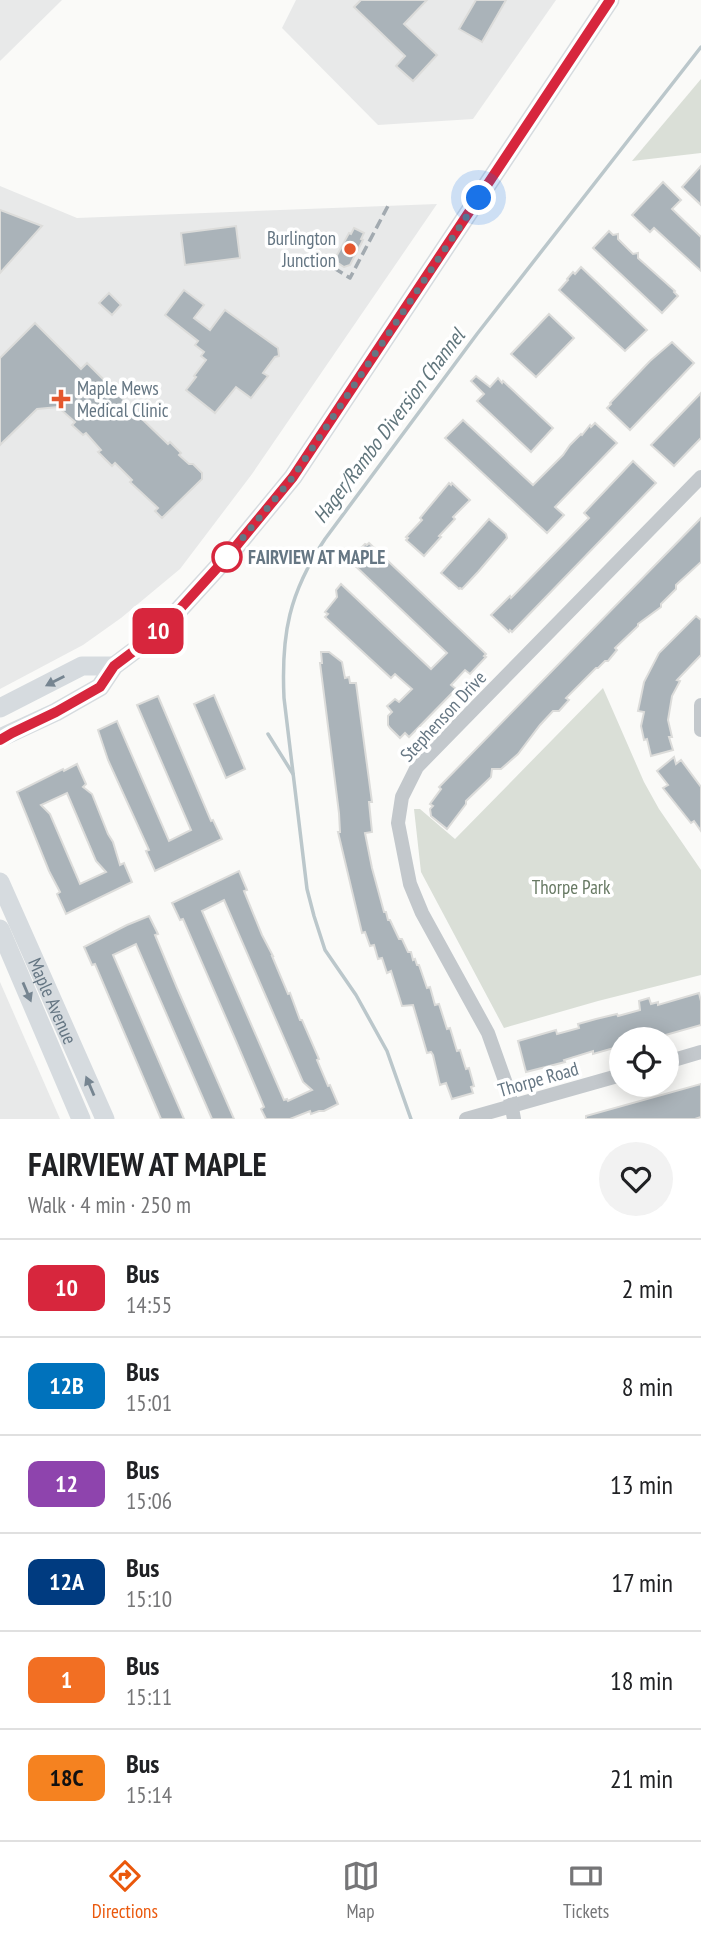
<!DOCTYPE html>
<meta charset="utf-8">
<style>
body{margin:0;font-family:"PT Sans Narrow",sans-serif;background:#f2f2f2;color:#202124;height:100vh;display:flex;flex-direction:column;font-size:26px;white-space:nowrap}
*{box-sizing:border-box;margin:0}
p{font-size:23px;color:#757577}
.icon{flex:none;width:38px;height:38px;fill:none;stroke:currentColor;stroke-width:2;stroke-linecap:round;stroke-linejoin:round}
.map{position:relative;height:1119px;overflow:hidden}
.sheet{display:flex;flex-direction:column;background:#fff;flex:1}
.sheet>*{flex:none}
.badge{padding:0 14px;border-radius:10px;font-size:24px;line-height:46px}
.fabs{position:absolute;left:609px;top:1027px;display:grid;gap:14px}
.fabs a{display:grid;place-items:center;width:70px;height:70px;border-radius:50%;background:#fff;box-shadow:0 4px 18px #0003;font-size:35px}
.you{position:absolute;width:35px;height:35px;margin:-18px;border:5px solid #fff;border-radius:50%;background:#1a73e8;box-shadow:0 0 0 10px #1a73e833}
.map>.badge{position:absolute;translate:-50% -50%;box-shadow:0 0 0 4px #fff}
.round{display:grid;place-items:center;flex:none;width:74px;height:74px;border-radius:37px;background:#f2f2f2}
.headline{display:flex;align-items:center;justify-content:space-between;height:119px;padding:0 28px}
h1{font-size:33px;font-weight:800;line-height:52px}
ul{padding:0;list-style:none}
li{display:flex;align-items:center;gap:21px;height:98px;padding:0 28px;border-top:2px solid #e0e0e0}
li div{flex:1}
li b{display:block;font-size:26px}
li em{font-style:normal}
li .badge{min-width:77px;font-weight:700;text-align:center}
.dock{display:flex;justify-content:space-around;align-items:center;height:98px;border-top:2px solid #e0e0e0;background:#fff;font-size:19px;color:#757577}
.dock a{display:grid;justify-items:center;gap:4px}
.dock .selected{color:#ea580c}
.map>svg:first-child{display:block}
</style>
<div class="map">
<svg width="701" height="1119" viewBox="0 0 701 1119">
<rect width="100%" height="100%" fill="#fafaf8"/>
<g fill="#e8e9e9">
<path d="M0 0H62L0 61Z"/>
<path d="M296 0H556L473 119 378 125 282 28Z"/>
<path d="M0 186 77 218 437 204 252 474 180 569 121 618 83 645 0 689Z"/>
<path d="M0 982 60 1119H0Z"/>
</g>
<g fill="#dadfd7">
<path d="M701 79V153L632 161Z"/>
<path d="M603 688 644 782 659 809 701 870V975L598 1001 504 1028 421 872 414 809H420L455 839Z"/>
</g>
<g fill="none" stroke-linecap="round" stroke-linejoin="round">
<g stroke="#bbc7cb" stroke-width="3.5">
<path d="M268 734 293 774"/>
<path d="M411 1119 387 1051 356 995 325 950 314 916 307 889 284 698C281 634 289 593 325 539L477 334 701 47"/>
</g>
</g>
<g fill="#aab3b9" stroke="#dcdcda" stroke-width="2" fill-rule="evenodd">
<path d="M361 0H427L404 24 437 55 413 81 396 66 405 56 354 7Z"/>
<path d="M476 0H506L482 42 459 29Z"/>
<path d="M701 166V205L682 187Z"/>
<path d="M663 182 681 200 672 209 701 237V271L654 228 650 232 632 215Z"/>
<path d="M0 210 42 226 0 273Z"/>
<path d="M236 226 240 258 185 265 181 233Z"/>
<path d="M354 228 364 233 361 239 363 240 350 265 344 267 338 263 336 257 349 233 351 234Z"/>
<path d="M609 231 613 235 618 234V239L633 254 638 253V258L675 291 674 292 678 296 662 313 593 248Z"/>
<path d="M581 267 647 330 625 351 559 290 568 280 567 279 573 272 575 274Z"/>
<path d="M184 290 204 305 194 318 210 330 225 310 278 348 279 356 275 357 263 373 268 376 251 398 236 387 215 413 186 390 196 377 194 376 206 360 201 356 204 352 195 345 198 341 165 315Z"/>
<path d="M109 293 121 305 112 315 99 303Z"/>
<path d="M549 314 574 338 536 377 511 354Z"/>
<path d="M35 323 81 369 87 363 134 410 138 406 146 414 141 418 168 444 170 442 181 453 179 455 189 464H193L202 473V479L162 518 155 511 158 508 130 482 132 480 115 463 112 466 98 452 101 450 86 433 83 435 72 425 75 422 58 407 37 409 0 445V358Z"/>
<path d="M672 342 694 363 630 430 607 408 611 404 610 403 650 361Z"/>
<path d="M476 376 490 387 498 378 502 383 503 381 553 428 531 452 477 401 484 394 471 381Z"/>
<path d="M701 393V438L674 466 651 445Z"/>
<path d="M463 420 533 485 563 455 570 445 581 434 582 435 590 425 591 427 595 423 617 443 555 507 564 515 547 533 445 438Z"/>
<path d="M633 461 656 483 512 632 510 630 509 632 491 615 510 596 511 598 589 518 584 513Z"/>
<path d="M449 483 451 485 452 483 470 500 453 517 455 519 439 536 441 537 424 556 406 540 408 538 406 537 422 520 420 518Z"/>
<path d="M701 518V562L676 585V589L661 604V607L638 624V626L615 648 617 650 608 661H605L598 668H596L566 698 569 700 559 711H553L540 725 518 754 501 769H492L491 777 466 801V804L447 829 431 816 430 809 433 806 430 804 441 789 439 787Z"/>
<path d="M489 519 506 534 507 538 478 572 462 589 460 588 459 589 441 573Z"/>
<path d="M369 543 486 654 484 656 486 657 470 674 465 670 451 685 456 689 409 737 405 733 400 738 390 728 388 725V716L392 712 387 706 395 699 399 702 412 689 395 674 391 678 325 617 328 614 325 612 337 597 336 590 341 584 431 669 447 653 349 560 365 544 367 545Z"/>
<path d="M696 616 701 620V655L677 680 680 681 672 696 668 720 672 737H669L673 750 651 756 647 739 644 740 641 726 644 712 638 711 644 682 659 653Z"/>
<path d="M321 652H329L342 662 345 678 349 677 350 683H356L372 802H369L372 832 365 833 372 868 384 912H386L388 920H390L399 939H402L408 952H411L413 960 415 959 417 965H419L427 988 430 987 435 1005 439 1004 447 1029 450 1028 457 1051 460 1050 466 1069 469 1068 474 1086 471 1087 473 1093 452 1099 446 1083 440 1085 433 1055 431 1052 427 1053 413 1005 402 1006 391 971 387 973 382 958 378 959 374 945 370 946 365 932 362 933 338 832H340L339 813 320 663H322Z"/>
<path d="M214 695 245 769 226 778 194 704Z"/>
<path d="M158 696 211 821 213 820 222 839 155 871 146 851 149 850 108 760 98 730 117 721 169 841 191 830 137 705Z"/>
<path d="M674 757 676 764 681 760 701 787V831L694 821 691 823 663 788 668 785 657 771Z"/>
<path d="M77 764 86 784 83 787 92 794 108 834 113 842 120 865 124 863 132 882 66 914 57 894 60 892 49 871 17 792 63 769 64 771ZM67 793 96 861 106 872 80 884 50 814 41 805Z"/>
<path d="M239 871 247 890 244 891 262 935 273 956H272L288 994 290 993 300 1020H302L319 1059 317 1060 328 1086 330 1085 338 1104 324 1111H319L311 1114 310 1111 290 1119H266L261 1109 264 1107 236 1041 183 919 180 920 172 903ZM224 900 303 1082 312 1090 288 1101 287 1099 284 1100 202 911Z"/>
<path d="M149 916 158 934 155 935 177 988 234 1119H212L136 944 113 955 184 1119H161L95 964 92 965 84 947 127 925Z"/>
<path d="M699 993 701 1001V1025L655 1038 654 1033 632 1040H621V1046L593 1054V1051L564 1060 565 1062 526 1072 518 1041 556 1030 557 1034 579 1028 578 1024 596 1019 617 1014 618 1016 640 1010 639 1001 649 998 651 1004 658 1002V1005Z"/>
<path d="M701 1084V1117L695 1119H586V1116Z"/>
</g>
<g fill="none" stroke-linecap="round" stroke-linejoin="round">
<g stroke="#c3c8cc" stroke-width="14">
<path d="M701 705V730"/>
<path d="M667 1062 701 1052"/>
<path d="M466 1119 621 1075"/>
<path d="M514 1119 509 1092 488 1033 422 913 410 884 398 823 402 797 417 767 701 477"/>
</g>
<g stroke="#d6dbdf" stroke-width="19">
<path d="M0 708 82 666H114"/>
<path d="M0 738 56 712 100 687 114 666 142 645 168 622 228 556 293 477 610 0"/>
<path id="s1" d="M0 882 105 1119"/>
<path d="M0 929 81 1119"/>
</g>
<path stroke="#a2aab0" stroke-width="3.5" stroke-dasharray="10 5" stroke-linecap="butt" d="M334 268 350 278 389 204"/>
</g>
<defs><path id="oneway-solid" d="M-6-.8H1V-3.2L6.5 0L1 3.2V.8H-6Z" transform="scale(1.75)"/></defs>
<g fill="#768591">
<use href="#oneway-solid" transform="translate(55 681) rotate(153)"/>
<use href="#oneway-solid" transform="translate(27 992) rotate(67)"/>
<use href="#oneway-solid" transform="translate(90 1086) rotate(-113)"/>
</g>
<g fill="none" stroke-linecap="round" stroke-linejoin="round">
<g stroke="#fff" stroke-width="16">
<path id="line" d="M0 740 12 733 56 712 100 687 114 666 142 645 168 622 228 556 293 477 610 0"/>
</g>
<use href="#line" stroke="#d7263d" stroke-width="10"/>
<path stroke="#657683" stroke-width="7" stroke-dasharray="0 12.6" d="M227 557 293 477 479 198"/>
</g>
<g fill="#e4572e" stroke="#fff" stroke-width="2.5">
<circle cx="350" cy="249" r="7"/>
<path d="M57.5 388.5h7v7h7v7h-7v7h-7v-7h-7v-7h7z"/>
</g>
<circle fill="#fff" stroke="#d7263d" stroke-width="3.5" cx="227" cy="557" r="14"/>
<g text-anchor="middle" stroke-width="7" stroke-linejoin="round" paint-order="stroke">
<g font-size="19" fill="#657683" stroke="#fff" text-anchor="end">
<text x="336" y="245">Burlington<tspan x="336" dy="22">Junction</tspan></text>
<text x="77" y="395" text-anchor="start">Maple Mews<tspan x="77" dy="22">Medical Clinic</tspan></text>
</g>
<g font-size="19" font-weight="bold" fill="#657683" stroke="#fff" text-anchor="start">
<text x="248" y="564">FAIRVIEW AT MAPLE</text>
</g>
<g font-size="19" fill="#657683" stroke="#fff">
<text transform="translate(443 716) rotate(-47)" y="7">Stephenson Drive</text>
<text dy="7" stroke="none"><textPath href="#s1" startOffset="130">Maple Avenue</textPath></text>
<text transform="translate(538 1079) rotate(-16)" y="7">Thorpe Road</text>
</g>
<g font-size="19" fill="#687a64" stroke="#fff">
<text x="571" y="894">Thorpe Park</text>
</g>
<g font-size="21" font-style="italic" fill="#60757c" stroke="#fff">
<text transform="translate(389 426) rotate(-53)" y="7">Hager/Rambo Diversion Channel</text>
</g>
</g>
</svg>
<div class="fabs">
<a><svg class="icon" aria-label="locate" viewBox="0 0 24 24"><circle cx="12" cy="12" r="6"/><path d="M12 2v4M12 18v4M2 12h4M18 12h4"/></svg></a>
</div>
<div class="you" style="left:479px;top:198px"></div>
<b class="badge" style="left:158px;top:631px;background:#d7263d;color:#fff">10</b>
</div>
<section class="sheet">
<div class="headline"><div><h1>FAIRVIEW AT MAPLE</h1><p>Walk · 4 min · 250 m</p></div><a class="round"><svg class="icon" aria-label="heart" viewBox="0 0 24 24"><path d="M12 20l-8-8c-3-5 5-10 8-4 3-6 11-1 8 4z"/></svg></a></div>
<ul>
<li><span class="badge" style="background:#d7263d;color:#fff">10</span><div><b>Bus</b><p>14:55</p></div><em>2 min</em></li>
<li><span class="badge" style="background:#0072bc;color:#fff">12B</span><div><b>Bus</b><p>15:01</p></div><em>8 min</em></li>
<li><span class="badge" style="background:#8e44ad;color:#fff">12</span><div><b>Bus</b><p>15:06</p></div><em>13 min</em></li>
<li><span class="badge" style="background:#003b80;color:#fff">12A</span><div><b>Bus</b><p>15:10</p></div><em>17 min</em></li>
<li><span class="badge" style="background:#f26f23;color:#fff">1</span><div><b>Bus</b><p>15:11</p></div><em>18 min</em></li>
<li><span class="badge" style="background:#f58220;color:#111">18C</span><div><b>Bus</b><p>15:14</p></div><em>21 min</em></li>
</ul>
</section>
<nav class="dock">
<a class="selected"><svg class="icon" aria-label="directions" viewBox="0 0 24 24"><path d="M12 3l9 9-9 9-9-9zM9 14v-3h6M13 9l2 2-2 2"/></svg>Directions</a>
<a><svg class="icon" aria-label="map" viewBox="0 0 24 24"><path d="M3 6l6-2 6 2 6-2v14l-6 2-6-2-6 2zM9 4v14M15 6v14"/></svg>Map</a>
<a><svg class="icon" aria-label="tickets" viewBox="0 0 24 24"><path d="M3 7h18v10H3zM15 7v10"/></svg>Tickets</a>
</nav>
